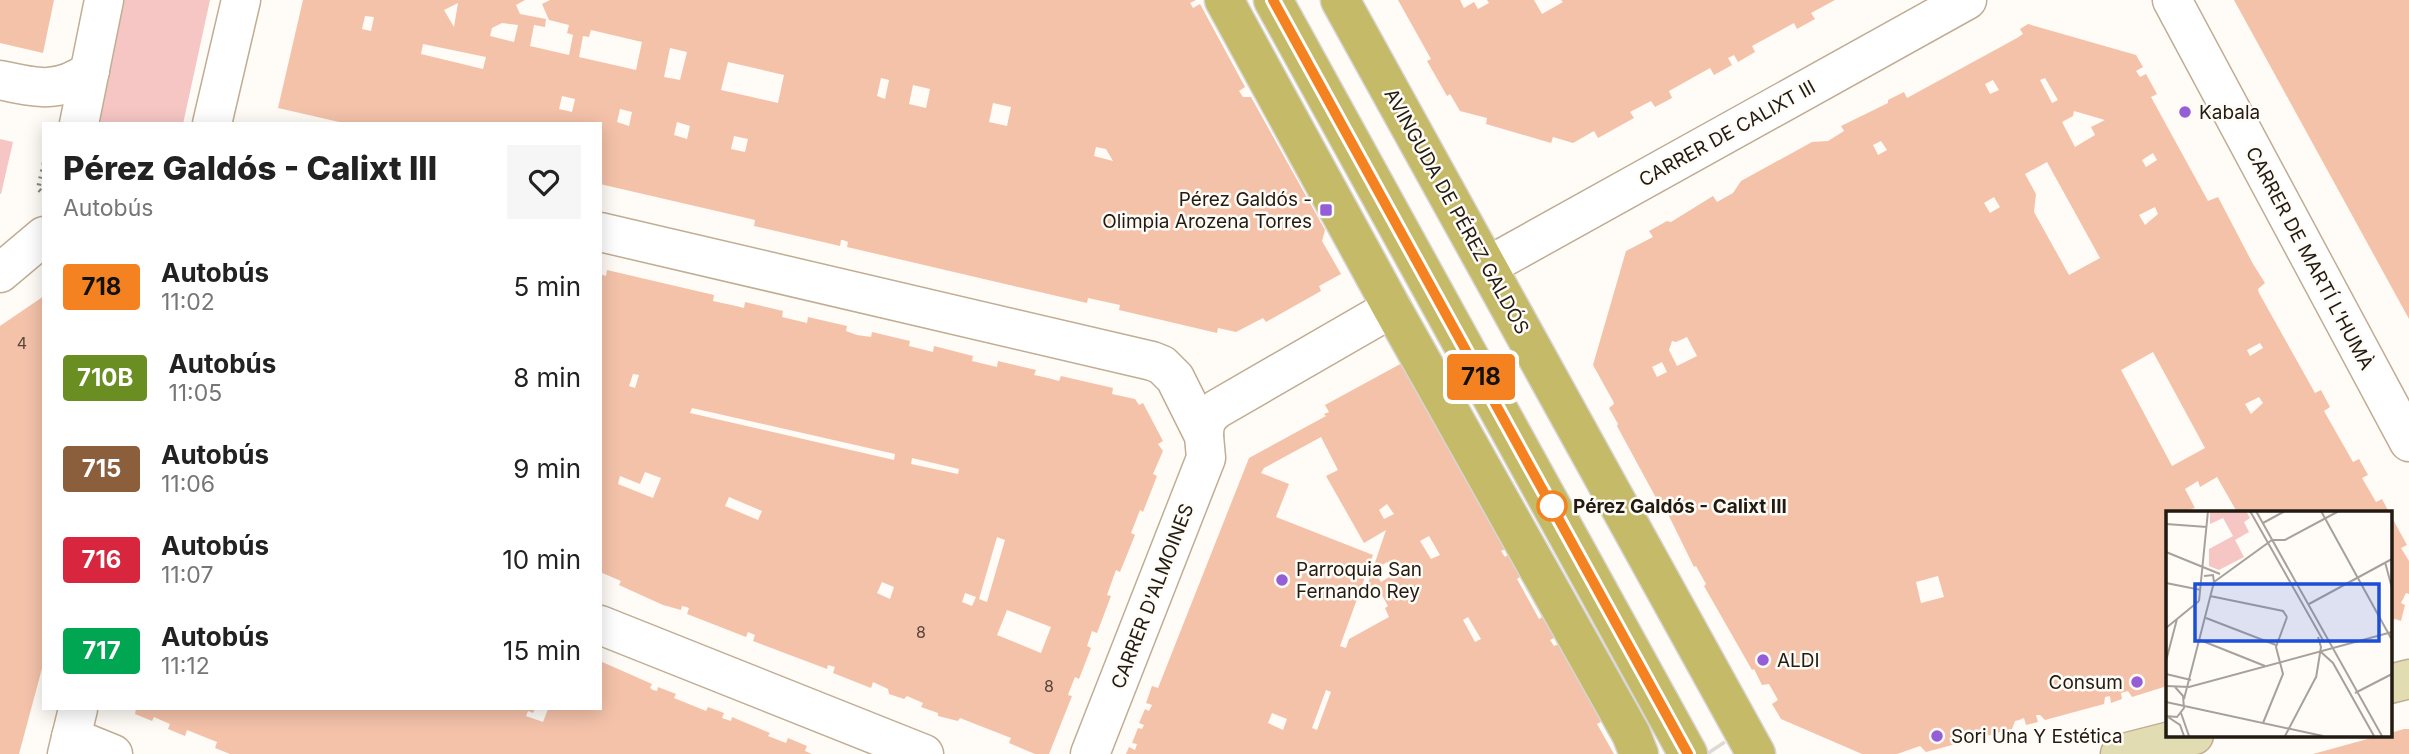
<!DOCTYPE html>
<html lang="es">
<meta charset="utf-8">
<style>
body{margin:0;font-family:Inter,sans-serif;background:#f6f6f6;color:#222;height:100vh;display:flex;flex-direction:column;font-size:26px;white-space:nowrap}
*{box-sizing:border-box;margin:0}
p{font-size:23px;color:#767676}
.icon{flex:none;width:38px;height:38px;fill:none;stroke:currentColor;stroke-width:2;stroke-linecap:round;stroke-linejoin:round}
.map{position:relative;flex:1;overflow:hidden}
.panel{position:absolute;left:42px;top:122px;width:560px;height:588px;display:flex;flex-direction:column;background:#fff;border-radius:0px;box-shadow:0 4px 18px #0003}
.panel>*{flex:none}
.badge{padding:0 14px;border-radius:5px;font-size:24px;line-height:46px}
.map>.badge{position:absolute;translate:-50% -50%;box-shadow:0 0 0 4px #fff}
.round{display:grid;place-items:center;flex:none;width:74px;height:74px;border-radius:0px;background:#f6f6f6}
.headline{display:flex;align-items:center;justify-content:space-between;height:119px;padding:0 21px}
h1{font-size:33px;font-weight:800;line-height:52px}
ul{padding:0;list-style:none}
li{display:flex;align-items:center;gap:21px;height:91px;padding:0 21px}
li div{flex:1}
li b{display:block;font-size:26px}
li em{font-style:normal}
li .badge{min-width:77px;font-weight:700;text-align:center}
.map>svg:first-child{display:block}
</style>
<div class="map">
<svg width="2409" height="754" viewBox="0 0 2409 754">
<rect width="100%" height="100%" fill="#fffbf6"/>
<g fill="#f5c6c4">
<path d="M122 0H210L183 124H94Z"/>
<path d="M0 139 13 142 1 194H0Z"/>
</g>
<g fill="#f4c2a9" fill-rule="evenodd">
<path d="M0 0H54L43 53 0 43Z"/>
<path d="M303 0H525L516 5 520 14 546 19 545 27 534 25 530 46 569 55 573 35 567 33 569 25 549 20 542 4 550 0H1196L1190 3 1193 8 1200 4 1245 87 1239 91 1243 97H1251L1325 230 1322 241 1341 274 1319 286 1321 291 1266 322 1263 318 1236 332 1218 328 1217 333 1119 310 1120 305 1088 298 1087 303 847 247 848 242 843 240H841L840 246 754 226 755 220 751 219 600 184V124H348L278 108ZM458 3 454 27 444 10ZM365 16 374 17 371 31 362 29ZM502 23 518 25 514 42 490 36 492 28ZM591 30 642 42 636 70 579 57 583 36 589 37ZM423 44 486 57 483 69 421 54ZM670 48 687 52 680 80 664 77ZM728 62 784 75 778 103 721 90ZM881 78 889 80 885 99 877 96ZM913 85 930 89 926 108 909 104ZM562 96 575 99 572 112 559 109ZM993 103 1011 107 1007 126 989 122ZM620 109 632 112 629 126 617 122ZM677 122 690 126 687 139 674 135ZM734 136 748 139 745 152 731 149ZM1096 147 1106 149 1113 161 1094 156Z"/>
<path d="M1398 0H1460L1464 8 1474 2 1478 9 1489 3 1487 0H1534L1542 14 1563 2 1561 0H1835L1811 13 1815 19 1797 29 1794 23 1752 46 1755 52 1738 62 1734 55 1728 58 1732 65 1714 75 1710 68 1669 91 1672 98 1655 107 1651 101 1630 112 1634 118 1598 138 1594 131 1573 143 1553 137 1551 143 1486 124 1487 118 1460 111 1450 94 1447 96 1427 61 1431 59Z"/>
<path d="M2234 0H2409V319Z"/>
<path d="M2028 24 2136 55 2143 67 2136 71 2140 77 2146 74 2157 94 2151 97 2208 201 2218 197 2253 264 2265 283 2258 289 2259 293 2315 393 2321 390 2330 407 2324 411 2353 462 2359 459 2368 475 2362 478 2376 502 2382 499 2389 512H2237L2217 477 2200 487 2198 481 2185 489 2195 508 2188 510 2189 512 2167 513V686L2132 697 2128 691 2121 693 2122 699 2111 703 2110 696 2105 697 2104 704 2045 720 2040 715H2036L2038 722 2026 725 2024 718 2019 720 2015 721 2012 729 1926 752 1920 746 1897 754H1862L1781 719 1772 704 1778 700 1769 684 1762 685 1754 669 1752 670 1704 586 1706 584 1696 566 1694 567 1665 508 1662 509 1617 426 1618 424 1609 408 1614 404 1613 401 1593 365 1626 251 1653 237 1649 231 1667 221 1671 222 1713 196 1717 202 1733 193 1741 181 1812 142 1828 141 1844 131 1841 126 1888 103V100L1904 92 1907 98 2017 38 2023 34 2020 29ZM2045 78 2058 100 2052 103 2040 80ZM1993 80 1999 90 1990 94 1985 84ZM2074 111 2105 120 2091 127 2095 135 2075 147 2062 122 2073 116ZM1881 141 1887 150 1878 155 1873 145ZM2153 153 2157 160 2146 167 2142 160ZM2047 162 2100 258 2069 275 2034 212 2036 194 2025 174ZM1994 197 2000 207 1990 213 1984 203ZM2155 207 2158 214 2145 225 2139 215ZM1687 337 1697 356 1677 366 1669 350 1672 341 1676 342ZM2260 343 2263 348 2250 356 2247 350ZM2153 352 2205 448 2172 466 2121 370ZM1662 362 1667 372 1657 377 1652 367ZM2259 397 2263 403 2251 414 2245 404ZM1938 576 1944 597 1921 603 1916 582Z"/>
<path d="M607 270 714 295 713 301 736 306 744 308 745 302 783 311 782 317 807 323 808 317 847 326 846 331 857 335 871 337 872 332 910 341 909 346 933 352 934 346 973 356 972 361 997 367 998 361 1036 370 1034 375 1048 378 1059 381 1061 376 1113 388 1112 394 1135 399 1139 405 1143 403 1163 441 1158 444 1163 451 1153 474 1157 476 1143 512 1140 510 1131 533 1135 535 1120 572 1116 570 1107 595 1111 596 1097 633 1092 631 1087 646 1091 648 1079 679 1075 677 1069 692 1068 695 1072 696 1049 754H1035L1009 743 1011 738 960 718 958 721 938 716V713L921 707 923 703 907 696 904 699 889 694 888 689 873 682 871 688 833 673 835 667 828 665 827 669 753 641 755 635 748 632 746 637 687 614 689 608 686 607 682 606 681 610 663 605 619 585 621 581 600 572V274L606 276ZM633 374 639 375 635 388 629 386ZM692 408 895 454 894 460 690 413ZM912 458 959 469 958 474 911 464ZM645 472 661 478 653 498 618 484 620 476 640 484ZM729 497 762 511 758 520 725 506ZM997 537 1005 540 987 602 979 599ZM882 582 894 587 890 599 877 593ZM965 593 976 597 972 606 962 602ZM1007 610 1051 627 1041 653 997 635Z"/>
<path d="M44 296V661L19 754H0V326Z"/>
<path d="M1404 362 1508 548 1501 551 1505 557 1509 554 1520 577 1517 579 1539 619 1542 617 1556 637 1550 640 1554 646 1559 644 1604 720 1597 724 1614 754H1126L1129 747 1135 750 1137 744 1132 743 1138 728 1142 729 1144 725 1139 723 1145 709 1149 711 1152 705 1146 703 1152 686 1158 688 1249 458 1326 416 1324 414 1329 412 1325 405ZM1321 437 1338 470 1326 476 1364 543 1386 530 1366 589 1376 584 1388 606 1385 608 1389 617 1349 639 1346 648 1340 646 1373 555 1276 517 1289 484 1261 473 1264 468ZM1387 504 1394 514 1384 519 1379 510ZM1429 536 1440 555 1431 559 1420 541ZM1387 562 1394 574 1381 582 1374 570ZM1468 617 1481 639 1475 642 1463 620ZM1326 690 1331 692 1317 730 1312 728ZM1272 713 1287 719 1283 730 1268 723Z"/>
<path d="M2390 514 2407 545 2401 548 2409 561V594L2406 593 2401 603 2405 605 2401 621 2395 619 2390 622Z"/>
<path d="M600 661 652 684 650 688 653 690 657 691 658 687 676 694 674 698 706 711 708 707 724 713 722 718 731 721 732 717 770 733 768 736 786 743 788 738 807 746 805 751 812 754H230L215 748 217 742 187 730 185 736 168 729 170 724 154 717 152 721 135 714 136 709H535L533 713 528 711 526 716 543 722 548 709H600Z"/>
<path d="M2404 729H2409V754H2313L2382 735H2390V733Z"/>
</g>
<g fill="none" stroke-linecap="round" stroke-linejoin="round">
<path stroke="#ded9d4" stroke-width="38" stroke-dasharray="38 19" stroke-linecap="butt" d="M1708 751 1710 754"/>
<g stroke="#c0ad94" stroke-width="41">
<g id="street">
<path d="M2172 0 2409 442"/>
<path d="M0 80C36 88 58 94 90 71"/>
<path d="M79 124 104 0"/>
<path d="M212 124 241 0"/>
<path d="M600 232 1152 361 1162 365 1175 378 1204 436 1206 458 1090 754"/>
<path d="M1488 266 1967 0"/>
<path d="M0 273 44 236"/>
<path d="M1204 436C1204 423 1207 417 1217 409L1392 308"/>
<path d="M600 625 924 754"/>
<path d="M71 737 113 754"/>
<path d="M67 754 78 709"/>
</g>
</g>
<g stroke="#c0ad94" stroke-width="41">
<g id="secondary">
<path d="M2390 684 2409 679"/>
<path d="M2120 754 2194 735"/>
</g>
</g>
<g stroke="#d7d6d4" stroke-width="41">
<g id="primary">
<path d="M1224 0 1392 308 1631 734 1639 754"/>
<path d="M1273 0 1688 754"/>
<path d="M1340 0 1756 754"/>
</g>
</g>
<path stroke="#8c867f" stroke-width="4.5" stroke-dasharray="2 5" stroke-linecap="butt" d="M44 163 38 189 44 194"/>
<use href="#street" stroke="#fff" stroke-width="38"/>
<use href="#secondary" stroke="#e2dcb3" stroke-width="38"/>
<use href="#primary" stroke="#c4ba67" stroke-width="38"/>
</g>
<g fill="none" stroke-linecap="round" stroke-linejoin="round">
<g stroke="#fff" stroke-width="16">
<path id="line" d="M1273 0 1688 754"/>
</g>
<use href="#line" stroke="#f58220" stroke-width="10"/>
</g>
<g fill="#945ed7" stroke="#fffbf6" stroke-width="2.5">
<circle cx="2185" cy="112" r="7"/>
<rect x="1319" y="203" width="14" height="14" rx="3.5"/>
<circle cx="1282" cy="580" r="7"/>
<circle cx="1763" cy="660" r="7"/>
<circle cx="2137" cy="682" r="7"/>
<circle cx="1937" cy="736" r="7"/>
</g>
<circle fill="#fff" stroke="#f58220" stroke-width="3.5" cx="1552" cy="506" r="14"/>
<g text-anchor="middle" stroke-width="5" stroke-linejoin="round" paint-order="stroke">
<g font-size="16" fill="#564538">
<text x="22" y="349">4</text>
<text x="921" y="638">8</text>
<text x="1049" y="692">8</text>
</g>
<g font-size="19" fill="#221b12" stroke="#fffbf6" text-anchor="start">
<text x="2199" y="119">Kabala</text>
<text x="1312" y="206" text-anchor="end">Pérez Galdós -<tspan x="1312" dy="22">Olimpia Arozena Torres</tspan></text>
<text x="1296" y="576">Parroquia San<tspan x="1296" dy="22">Fernando Rey</tspan></text>
<text x="1777" y="667">ALDI</text>
<text x="2123" y="689" text-anchor="end">Consum</text>
<text x="1951" y="743">Sori Una Y Estética</text>
</g>
<g font-size="19" fill="#221b12" stroke="#fffbf6">
<text transform="translate(1727 133) rotate(-29)" y="7">CARRER DE CALIXT III</text>
<text transform="translate(1457 211) rotate(61)" y="7">AVINGUDA DE PÉREZ GALDÓS</text>
<text transform="translate(2310 258) rotate(62)" y="7">CARRER DE MARTÍ L’HUMÀ</text>
<text transform="translate(1152 596) rotate(-69)" y="7">CARRER D'ALMOINES</text>
</g>
<g font-size="19" font-weight="bold" fill="#221b12" stroke="#fffbf6" text-anchor="start">
<text x="1573" y="513">Pérez Galdós - Calixt III</text>
</g>
</g>
<g transform="translate(2166 511)">
<rect width="226" height="226" fill="#fffbf6"/>
<path d="M44 0H80L84 7 78 11 83 21 69 29 78 46 53 59 43 55V38L67 25 57 7 44 13Z" fill="#f5c6c4"/>
<path fill="none" stroke="#a7a19b" stroke-width="2" d="M84 0 158 131M90 0 216 225M155 0 226 129M97 12 119 0M0 13 41 16M0 41 54 63M219 51 226 77M48 71 106 29H119L173 0M0 72 35 79M44 85 117 100 121 106M33 90 42 0M143 93 226 48M40 107 110 134M0 117 33 90M34 129 99 155M155 141 167 152 208 225M0 150 11 108M0 163 25 169M150 167 155 136 152 126M0 175 23 176 226 121M189 182 226 163M18 188 48 71 47 64 38 65M0 191 157 225M15 202 23 225M0 205 11 206 18 197 17 185 9 176M2 206 14 214 18 225M97 212 117 163 110 136 121 106M119 225 150 166"/>
<path fill="#1d4ed8" fill-opacity="0.15" stroke="#1d4ed8" stroke-width="3.5" d="M29 73H213V130H29Z"/>
<rect width="226" height="226" fill="none" stroke="#221b12" stroke-width="3.5"/>
</g>
</svg>
<b class="badge" style="left:1481px;top:377px;background:#f58220;color:#111">718</b>
<section class="panel">
<div class="headline"><div><h1>Pérez Galdós - Calixt III</h1><p>Autobús</p></div><a class="round"><svg class="icon" aria-label="heart" viewBox="0 0 24 24"><path d="M12 20l-8-8c-3-5 5-10 8-4 3-6 11-1 8 4z"/></svg></a></div>
<ul>
<li><span class="badge" style="background:#f58220;color:#111">718</span><div><b>Autobús</b><p>11:02</p></div><em>5 min</em></li>
<li><span class="badge" style="background:#6b8e23;color:#fff">710B</span><div><b>Autobús</b><p>11:05</p></div><em>8 min</em></li>
<li><span class="badge" style="background:#8b5e3c;color:#fff">715</span><div><b>Autobús</b><p>11:06</p></div><em>9 min</em></li>
<li><span class="badge" style="background:#d7263d;color:#fff">716</span><div><b>Autobús</b><p>11:07</p></div><em>10 min</em></li>
<li><span class="badge" style="background:#00a651;color:#fff">717</span><div><b>Autobús</b><p>11:12</p></div><em>15 min</em></li>
</ul>
</section>
</div>
